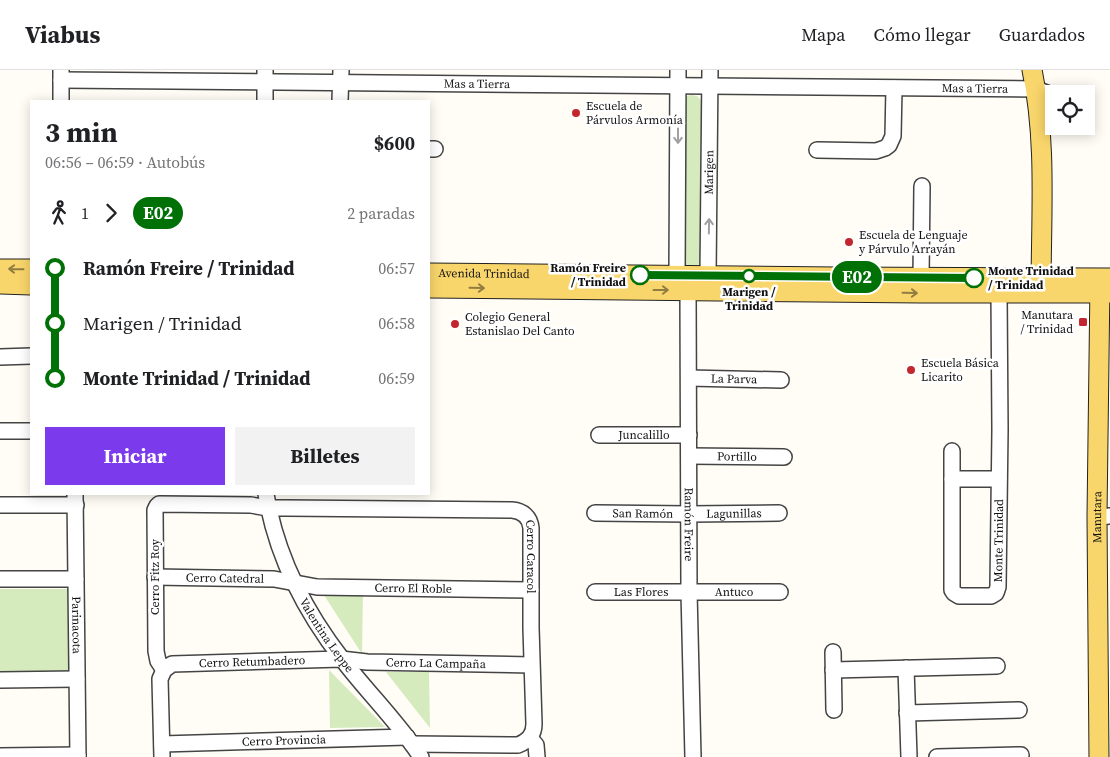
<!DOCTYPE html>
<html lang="es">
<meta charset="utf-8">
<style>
body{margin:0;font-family:"Source Serif 4",serif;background:#f2f2f2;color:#202124;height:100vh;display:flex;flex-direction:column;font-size:19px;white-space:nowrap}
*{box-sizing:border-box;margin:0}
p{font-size:16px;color:#757577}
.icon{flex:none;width:28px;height:28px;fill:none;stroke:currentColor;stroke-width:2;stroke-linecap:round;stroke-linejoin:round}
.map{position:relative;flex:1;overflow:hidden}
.sheet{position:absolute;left:30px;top:30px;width:400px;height:395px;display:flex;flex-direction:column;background:#fff;border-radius:0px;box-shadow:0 2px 12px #0003}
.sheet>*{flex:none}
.badge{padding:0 10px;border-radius:16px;font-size:18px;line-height:32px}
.fabs{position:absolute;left:1045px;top:15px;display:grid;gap:10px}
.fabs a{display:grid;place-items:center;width:50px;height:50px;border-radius:0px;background:#fff;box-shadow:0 2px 12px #0003;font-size:25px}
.map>.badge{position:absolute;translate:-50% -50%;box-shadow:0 0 0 2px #fff}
.legs{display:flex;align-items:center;gap:8px;height:55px;padding:0 15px;font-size:16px}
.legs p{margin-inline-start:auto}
.head{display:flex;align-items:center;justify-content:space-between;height:85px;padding:0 15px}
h1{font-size:28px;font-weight:700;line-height:38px}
.action{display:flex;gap:10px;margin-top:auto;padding:10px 15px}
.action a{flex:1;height:58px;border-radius:0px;background:#7c3aed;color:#fff;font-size:20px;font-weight:700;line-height:58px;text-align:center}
.action a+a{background:#f2f2f2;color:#202124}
ul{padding:0 15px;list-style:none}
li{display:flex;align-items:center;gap:18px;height:55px;font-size:19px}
li i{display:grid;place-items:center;width:8px;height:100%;margin:0 6px;background:currentColor}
li i::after{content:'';width:12px;height:12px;margin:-6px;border:4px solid;border-radius:50%;background:#fff}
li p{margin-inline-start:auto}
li:first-child i{background:linear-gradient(#0000 50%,currentColor 0)}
li:last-child i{background:linear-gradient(currentColor 50%,#0000 0)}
header{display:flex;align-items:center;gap:30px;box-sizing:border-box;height:70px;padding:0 25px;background:#fff;border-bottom:1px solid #e0e0e0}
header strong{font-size:24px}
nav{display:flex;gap:28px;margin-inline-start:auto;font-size:18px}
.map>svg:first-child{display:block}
</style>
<header>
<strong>Viabus</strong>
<nav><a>Mapa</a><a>Cómo llegar</a><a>Guardados</a></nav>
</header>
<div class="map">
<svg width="1110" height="687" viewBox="0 0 1110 687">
<rect width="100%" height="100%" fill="#fffdf5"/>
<g fill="#d5ebbd">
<path d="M691 25 697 26 701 30 703 34 702 199H685L684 33 687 26Z"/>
<rect x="0" y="519" width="73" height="82"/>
<path d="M322 522 363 523 362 584Z"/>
<path d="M329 600 385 657 330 658Z"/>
<path d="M386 602H429L430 658Z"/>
</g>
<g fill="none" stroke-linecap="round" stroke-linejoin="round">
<g stroke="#444" stroke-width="18">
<g id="minor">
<path id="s1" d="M678 0 677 205 688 220 689 522 693 687"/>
<path id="s2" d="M61 10 1036 19 1049 24H1054"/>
<path d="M61 31V0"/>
<path d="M265 31V0"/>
<path d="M340 31 341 0"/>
<path d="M429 79H435"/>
<path d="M817 80 876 81 885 78 889 75 893 66 894 18"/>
<path d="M921 208 922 116"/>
<path id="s3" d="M699 212 708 205 710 0"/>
<path d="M0 287 31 286"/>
<path id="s4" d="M689 308 781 310"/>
<path d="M0 361H31"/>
<path id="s5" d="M599 365H689"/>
<path id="s6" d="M952 381V520L954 523 959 526H991L996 523 998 517 1000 360 999 223"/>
<path id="s7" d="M689 386 784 387"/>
<path d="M952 409H999"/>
<path id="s8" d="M75 424 78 687"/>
<path id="s9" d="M266 424C276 484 304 540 342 589 367 622 398 652 421 687"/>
<path d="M0 435H76"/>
<path id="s10" d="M595 443 689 444 779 443"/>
<path d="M1097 447 1110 446"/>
<path id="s11" d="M155 507 274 509 317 517 531 520"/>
<path d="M0 509H76"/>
<path id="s12" d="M595 522H780"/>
<path d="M833 582 834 640"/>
<path d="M906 598 909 687"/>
<path id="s13" d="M164 600 158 591 156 581 155 440 157 436 159 434 251 435 268 438H286L512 440C523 441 530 447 531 458V558L534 654C534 665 528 671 518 675L412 674"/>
<path d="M833 600 997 596"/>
<path d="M0 610 77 609"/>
<path d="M907 643 1019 640"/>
<path d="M530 668 536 675 537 687"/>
<path id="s14" d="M162 674 407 667"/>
<path d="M0 686 78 685"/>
<path id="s15" d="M162 687 160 609 164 600 172 594 341 589 367 592 531 595"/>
<path d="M937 687 1021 685"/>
</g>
</g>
<g stroke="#222" stroke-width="21">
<g id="major">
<path d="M1032 0C1047 71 1041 148 1041 221"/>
<path d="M0 199H31"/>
<path id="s16" d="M429 203 837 207 1110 208"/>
<path d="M0 214 31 215"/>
<path d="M429 218 921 223H1110"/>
<path id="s17" d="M1099 687 1097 447 1100 211"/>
</g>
</g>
<use href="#minor" stroke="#fff" stroke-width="15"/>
<use href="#major" stroke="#f9d66b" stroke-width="19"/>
</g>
<defs><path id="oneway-shaft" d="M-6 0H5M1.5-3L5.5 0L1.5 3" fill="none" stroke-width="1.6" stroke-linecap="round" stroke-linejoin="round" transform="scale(1.25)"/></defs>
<g stroke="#a0a0a0">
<use href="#oneway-shaft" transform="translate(678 66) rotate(90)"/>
<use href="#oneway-shaft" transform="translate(709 156) rotate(-89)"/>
</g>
<g stroke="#917d42">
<use href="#oneway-shaft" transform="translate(16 199) rotate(-179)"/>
<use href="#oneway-shaft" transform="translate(477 218) rotate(1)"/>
<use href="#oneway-shaft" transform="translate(661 220)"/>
<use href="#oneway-shaft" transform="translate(910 223) rotate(1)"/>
</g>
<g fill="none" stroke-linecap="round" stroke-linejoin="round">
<g stroke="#fff" stroke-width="11">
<path id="line-1" d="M640 205 974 208"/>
</g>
<use href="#line-1" stroke="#007106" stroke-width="8"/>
</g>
<g fill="#c4262e" stroke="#fff" stroke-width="2">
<circle cx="576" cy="43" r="5"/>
<circle cx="849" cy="172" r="5"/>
<rect x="1078" y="247" width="10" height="10" rx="2.5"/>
<circle cx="455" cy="254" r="5"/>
<circle cx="911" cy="300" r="5"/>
</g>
<g fill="#fff" stroke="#007106" stroke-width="2.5">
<circle cx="640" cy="205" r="9"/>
<circle cx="749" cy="206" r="6"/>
<circle cx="974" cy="208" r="9"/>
</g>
<g text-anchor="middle" stroke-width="5" stroke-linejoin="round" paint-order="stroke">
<g font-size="12" fill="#111" stroke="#fff">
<text dy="4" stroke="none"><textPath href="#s2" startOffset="416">Mas a Tierra</textPath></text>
<text dy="4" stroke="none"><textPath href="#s2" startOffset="914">Mas a Tierra</textPath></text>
<text dy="4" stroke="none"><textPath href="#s3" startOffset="114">Marigen</textPath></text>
<text dy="4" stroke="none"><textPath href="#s16" startOffset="55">Avenida Trinidad</textPath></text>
<text dy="4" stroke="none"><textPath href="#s4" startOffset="45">La Parva</textPath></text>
<text dy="4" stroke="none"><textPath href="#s5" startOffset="45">Juncalillo</textPath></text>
<text dy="4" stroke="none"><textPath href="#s7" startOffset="48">Portillo</textPath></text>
<text dy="4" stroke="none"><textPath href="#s10" startOffset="139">Lagunillas</textPath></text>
<text dy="4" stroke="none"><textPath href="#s10" startOffset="48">San Ramón</textPath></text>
<text dy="4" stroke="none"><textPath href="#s17" startOffset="240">Manutara</textPath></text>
<text dy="4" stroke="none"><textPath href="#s1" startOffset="458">Ramón Freire</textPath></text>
<text dy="4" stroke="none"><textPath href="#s6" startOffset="239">Monte Trinidad</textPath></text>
<text dy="4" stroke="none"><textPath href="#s13" startOffset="580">Cerro Caracol</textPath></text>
<text transform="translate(155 507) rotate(-90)" y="4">Cerro Fitz Roy</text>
<text dy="4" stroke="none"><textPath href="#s11" startOffset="70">Cerro Catedral</textPath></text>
<text dy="4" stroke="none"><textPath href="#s11" startOffset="259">Cerro El Roble</textPath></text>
<text dy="4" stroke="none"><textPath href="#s12" startOffset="46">Las Flores</textPath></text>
<text dy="4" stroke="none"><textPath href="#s12" startOffset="139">Antuco</textPath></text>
<text dy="4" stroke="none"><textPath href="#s8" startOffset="131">Parinacota</textPath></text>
<text dy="4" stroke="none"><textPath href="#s9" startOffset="155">Valentina Leppe</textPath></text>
<text dy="4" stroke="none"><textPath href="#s15" startOffset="178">Cerro Retumbadero</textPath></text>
<text dy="4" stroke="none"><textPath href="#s15" startOffset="362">Cerro La Campaña</textPath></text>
<text dy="4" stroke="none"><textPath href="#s14" startOffset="122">Cerro Provincia</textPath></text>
</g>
<g font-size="12" fill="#111" stroke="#fff" text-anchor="start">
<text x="586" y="40">Escuela de<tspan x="586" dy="14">Párvulos Armonía</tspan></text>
<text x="859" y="169">Escuela de Lenguaje<tspan x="859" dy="14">y Párvulo Arrayán</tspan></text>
<text x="1073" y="249" text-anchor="end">Manutara<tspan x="1073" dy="14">/ Trinidad</tspan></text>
<text x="465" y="251">Colegio General<tspan x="465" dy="14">Estanislao Del Canto</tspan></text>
<text x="921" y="297">Escuela Básica<tspan x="921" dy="14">Licarito</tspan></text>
</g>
<g font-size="12" font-weight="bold" fill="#111" stroke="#fff" text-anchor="end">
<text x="626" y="202">Ramón Freire<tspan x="626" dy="14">/ Trinidad</tspan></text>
<text x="988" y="205" text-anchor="start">Monte Trinidad<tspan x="988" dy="14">/ Trinidad</tspan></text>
<text x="749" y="226" text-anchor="middle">Marigen /<tspan x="749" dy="14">Trinidad</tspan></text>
</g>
</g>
</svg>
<div class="fabs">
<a><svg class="icon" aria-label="locate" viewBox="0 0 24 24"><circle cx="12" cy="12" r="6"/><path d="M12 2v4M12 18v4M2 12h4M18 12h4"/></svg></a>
</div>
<b class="badge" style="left:857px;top:207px;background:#007106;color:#fff">E02</b>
<section class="sheet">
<div class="head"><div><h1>3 min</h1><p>06:56 – 06:59 · Autobús</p></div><b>$600</b></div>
<div class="legs"><svg class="icon" aria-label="walk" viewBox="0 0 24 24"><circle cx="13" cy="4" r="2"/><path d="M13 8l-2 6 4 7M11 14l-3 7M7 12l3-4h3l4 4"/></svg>1<svg class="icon" aria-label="forward" viewBox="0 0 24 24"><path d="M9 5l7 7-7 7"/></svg><b class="badge" style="background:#007106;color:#fff">E02</b><p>2 paradas</p></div>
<ul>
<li><i style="color:#007106"></i><b>Ramón Freire / Trinidad</b><p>06:57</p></li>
<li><i style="color:#007106"></i><span>Marigen / Trinidad</span><p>06:58</p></li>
<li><i style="color:#007106"></i><b>Monte Trinidad / Trinidad</b><p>06:59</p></li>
</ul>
<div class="action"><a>Iniciar</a><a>Billetes</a></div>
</section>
</div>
